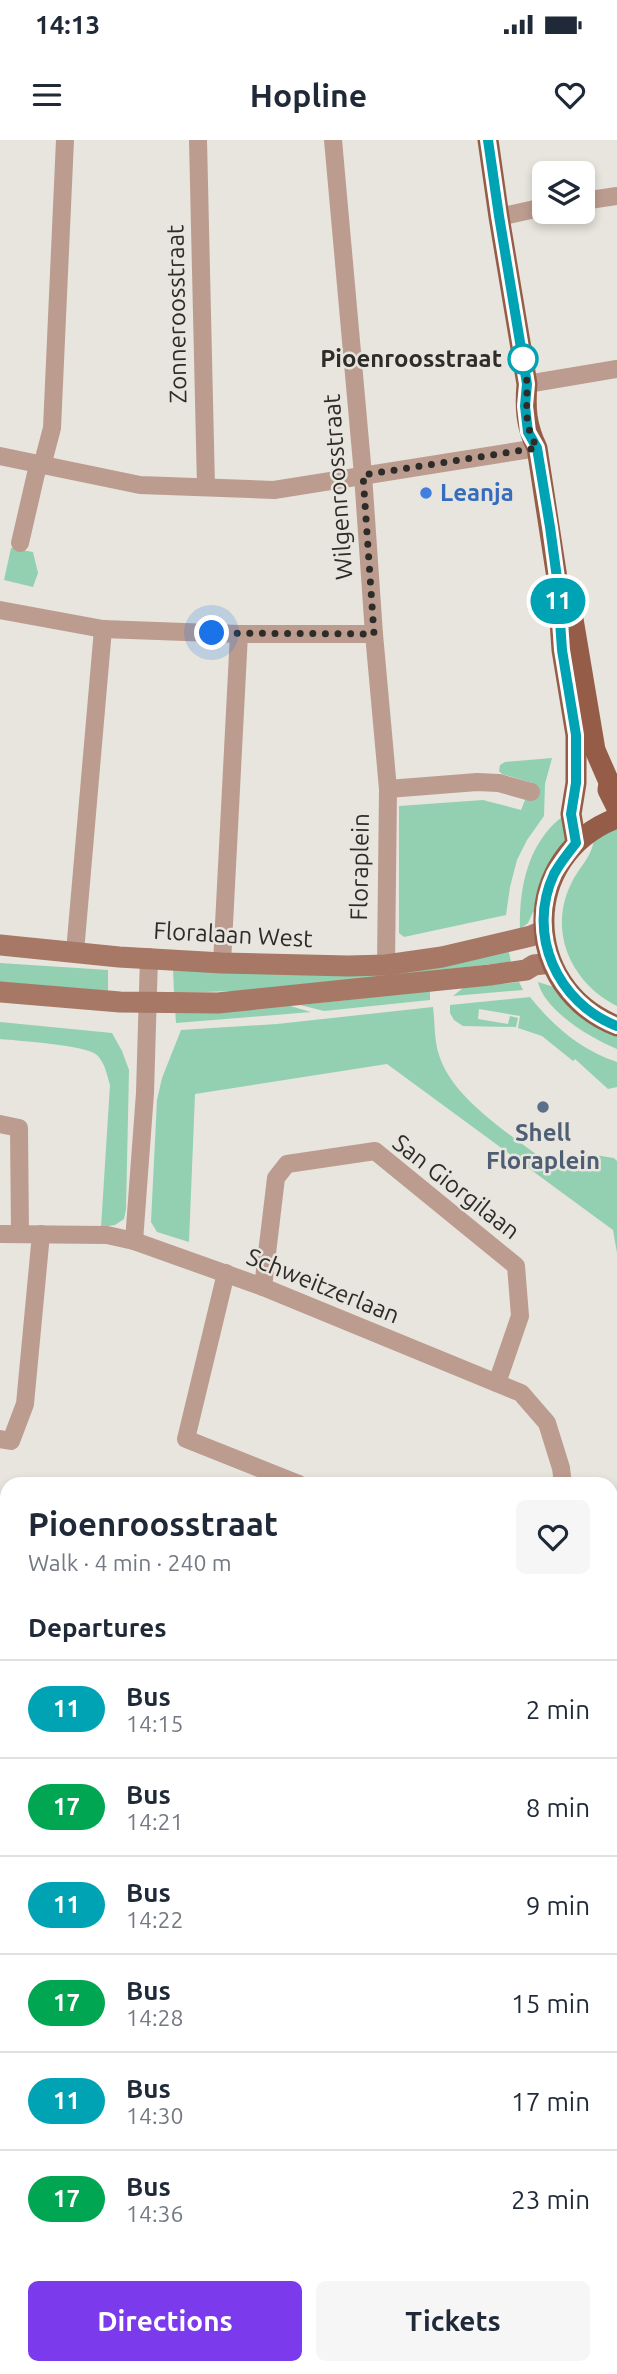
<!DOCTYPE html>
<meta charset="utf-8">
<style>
body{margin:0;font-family:Ubuntu,sans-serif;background:#f6f6f7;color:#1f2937;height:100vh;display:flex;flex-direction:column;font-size:26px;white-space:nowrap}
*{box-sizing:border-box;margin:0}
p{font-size:23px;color:#747a83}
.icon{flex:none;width:38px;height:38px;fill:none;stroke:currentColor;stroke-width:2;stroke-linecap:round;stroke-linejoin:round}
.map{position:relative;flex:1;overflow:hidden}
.side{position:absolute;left:0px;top:1337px;width:618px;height:898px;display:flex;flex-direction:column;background:#fff;border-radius:21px 21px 0 0;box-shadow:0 4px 10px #0003}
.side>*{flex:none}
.badge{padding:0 14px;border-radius:23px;font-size:24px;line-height:46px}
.buttons{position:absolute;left:532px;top:21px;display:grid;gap:14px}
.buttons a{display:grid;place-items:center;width:63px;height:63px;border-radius:10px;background:#fff;box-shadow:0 4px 10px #0003;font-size:35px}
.you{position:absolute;width:35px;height:35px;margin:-18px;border:5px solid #fff;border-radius:50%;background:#1a73e8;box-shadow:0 0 0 10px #1a73e833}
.map>.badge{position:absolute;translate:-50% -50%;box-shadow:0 0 0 4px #fff}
h2{padding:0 28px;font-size:26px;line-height:63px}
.round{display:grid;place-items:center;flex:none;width:74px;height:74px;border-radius:10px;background:#f6f6f7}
.summary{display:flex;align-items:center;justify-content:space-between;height:119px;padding:0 28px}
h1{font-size:33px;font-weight:600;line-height:52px}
.action{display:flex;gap:14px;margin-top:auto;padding:14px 28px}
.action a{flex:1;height:80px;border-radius:10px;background:#7c3aed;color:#fff;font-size:28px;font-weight:600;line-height:80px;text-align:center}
.action a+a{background:#f6f6f7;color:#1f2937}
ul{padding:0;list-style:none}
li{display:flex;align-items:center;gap:21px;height:98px;padding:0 28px;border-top:2px solid #e0e1e3}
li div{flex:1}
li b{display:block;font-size:26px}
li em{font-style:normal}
li .badge{min-width:77px;font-weight:700;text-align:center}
.status{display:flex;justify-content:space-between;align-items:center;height:49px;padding:0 35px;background:#fff;direction:ltr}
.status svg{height:19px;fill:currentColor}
header{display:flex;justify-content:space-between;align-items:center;height:91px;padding:0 28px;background:#fff;font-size:32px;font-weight:600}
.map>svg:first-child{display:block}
</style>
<div class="status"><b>14:13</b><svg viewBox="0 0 49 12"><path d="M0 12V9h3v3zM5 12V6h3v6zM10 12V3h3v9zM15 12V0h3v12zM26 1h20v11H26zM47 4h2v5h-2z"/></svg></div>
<header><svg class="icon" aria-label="menu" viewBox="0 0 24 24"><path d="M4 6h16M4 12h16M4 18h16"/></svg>Hopline<svg class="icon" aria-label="heart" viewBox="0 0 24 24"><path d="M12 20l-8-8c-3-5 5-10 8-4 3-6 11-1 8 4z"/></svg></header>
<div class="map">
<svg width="617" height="2234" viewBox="0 0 617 2234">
<rect width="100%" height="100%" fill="#e7e5dd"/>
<g fill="#92d0b1">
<path d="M11 408 33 412 38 433 33 447 4 440Z"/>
<path d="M552 618 545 644 544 676 527 700 517 720 510 747 506 775 404 797 399 793V666L483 660 521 670 532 643 502 634 499 631 500 625 505 622Z"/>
<path d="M562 677 566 694 564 704 537 772H533L528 783 520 789C519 748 528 703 562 677Z"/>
<path d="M617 686V866C571 843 547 790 572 742 580 726 592 717 594 699Z"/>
<path d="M508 808 511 822 261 850 174 853 173 828Z"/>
<path d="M0 823 108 830V851L0 842Z"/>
<path d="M519 842 523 850 453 856 463 848Z"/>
<path d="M538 842 554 847 617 894V909C590 898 544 870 538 842Z"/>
<path d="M430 851V860L324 871 300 865Z"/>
<path d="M530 857C554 887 581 910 617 922V947L608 949 575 919 573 921 542 896 518 888 520 876 479 869 478 879 508 884 510 876 518 878 516 887 463 886 454 880 450 873V865Z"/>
<path d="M283 864 311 872 176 883 175 869Z"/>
<path d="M433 867C435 882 434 900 439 915 453 960 512 995 549 1024L588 1014 614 1018 617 1021V1113L613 1090 387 924 195 954 189 1102 157 1092 151 1082 157 960 162 938 181 890 277 884Z"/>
<path d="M0 882 112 893 122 911 129 930 126 1069 124 1079 115 1085 101 1087 110 945C107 935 105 923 97 915 86 905 19 901 0 899Z"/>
<path d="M0 1682 7 1684V1753L0 1754Z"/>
<path d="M7 1955V2201L0 2199V1959Z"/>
<path d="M118 2228H208V2234H144Z"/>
<path d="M223 2228H440L441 2234H225Z"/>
<path d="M517 2228H599L605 2234H507Z"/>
</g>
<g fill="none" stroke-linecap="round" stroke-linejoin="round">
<g stroke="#bc9c8f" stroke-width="18">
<path d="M198 0 206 347"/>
<path d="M333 0 363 335 374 494 388 649"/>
<path d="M583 61 617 56"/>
<path d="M499 77 544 67"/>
<path d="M527 244 617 229"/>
<path d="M0 316 140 345 274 350 537 308"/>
<path d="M42 326 52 288 65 0"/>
<path d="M20 403 38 325"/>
<path d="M0 470 103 489 239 494H374"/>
<path d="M75 812 103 489"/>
<path d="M222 823 239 494"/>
<path d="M386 825 388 649 477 642 499 643 531 652"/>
<path d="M0 984 19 988 20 1094"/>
<path d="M0 1094 107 1095 134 1101 263 1147 521 1253 547 1283 561 1328 563 1344"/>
<path d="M134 1101 145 953 149 817"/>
<path d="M226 1133 186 1299 299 1344"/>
<path d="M263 1147 276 1038 287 1024 375 1011 516 1126 520 1176 497 1243"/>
<path d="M0 1299 11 1301 25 1264 41 1094"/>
<path d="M0 1485 7 1486"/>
<path d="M0 1661 7 1663"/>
<path d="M611 1819 617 1858"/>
<path d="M0 1942 7 1938"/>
<path d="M611 2135 617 2126"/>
<path d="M0 2215 7 2217"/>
<path d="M54 2228 81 2234"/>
<path d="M489 2234 498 2228"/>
</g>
<g stroke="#a67865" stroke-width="21">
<path d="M0 805 119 817 222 823 348 826 386 825 442 817 531 796 543 791"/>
<path d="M0 852 120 862 218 863 490 835 526 830 534 825 551 823"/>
</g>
<g stroke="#955d47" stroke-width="21">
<path d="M488 0 499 77 527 244C525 268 526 286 537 308L557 438 562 510 576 595V643L571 674 576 703"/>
<path d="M573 479 595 610 609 642 608 650 617 668"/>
<path d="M617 678C519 715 520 848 617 886"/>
</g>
</g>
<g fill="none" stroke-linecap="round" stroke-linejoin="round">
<g stroke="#fff" stroke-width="16">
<path id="line" d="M488 0 499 76 527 244 525 266 528 292 537 308 550 387 557 438 562 510 576 595V643L571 674 576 703C568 713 560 723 554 734 526 794 557 863 617 886"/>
</g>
<use href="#line" stroke="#00a3b4" stroke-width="10"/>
<path stroke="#2d2c29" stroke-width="7" stroke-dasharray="0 12.6" d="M212 493 374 494 363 335 537 308C524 284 527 272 527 246 527 236 524 226 523 216V219"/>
</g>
<circle fill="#fff" stroke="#00a3b4" stroke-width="3.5" cx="523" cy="219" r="14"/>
<circle fill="#3f7fe0" stroke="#e7e5dd" stroke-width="2.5" cx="426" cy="353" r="7"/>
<circle fill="#5c6f8a" stroke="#e7e5dd" stroke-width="2.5" cx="543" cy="967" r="7"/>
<g text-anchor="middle" stroke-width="5" stroke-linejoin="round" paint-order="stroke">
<g font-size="24" fill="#2d2c29" stroke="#e7e5dd">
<text transform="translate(177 174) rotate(-91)" y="8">Zonneroosstraat</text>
<text transform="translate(338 347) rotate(-94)" y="8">Wilgenroosstraat</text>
<text transform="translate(360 727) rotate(-89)" y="8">Floraplein</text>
<text transform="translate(233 795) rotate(3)" y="8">Floralaan West</text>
<text transform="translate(456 1047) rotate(38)" y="8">San Giorgilaan</text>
<text transform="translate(323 1146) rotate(22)" y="8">Schweitzerlaan</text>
</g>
<g font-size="24" font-weight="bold" fill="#2d2c29" stroke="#e7e5dd" text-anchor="end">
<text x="502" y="227">Pioenroosstraat</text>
</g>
<g font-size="24" font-weight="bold" fill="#366cbe" stroke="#e7e5dd" text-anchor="start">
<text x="440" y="361">Leanja</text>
</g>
<g font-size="24" font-weight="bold" fill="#4e5e75" stroke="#e7e5dd">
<text x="543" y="1001">Shell<tspan x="543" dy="28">Floraplein</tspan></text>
</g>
</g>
</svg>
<div class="buttons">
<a><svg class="icon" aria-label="layers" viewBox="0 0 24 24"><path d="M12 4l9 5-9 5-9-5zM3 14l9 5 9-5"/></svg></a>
</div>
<div class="you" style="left:212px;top:493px"></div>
<b class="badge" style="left:558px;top:461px;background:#00a3b4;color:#fff">11</b>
<section class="side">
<div class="summary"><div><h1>Pioenroosstraat</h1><p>Walk · 4 min · 240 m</p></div><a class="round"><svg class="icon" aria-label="heart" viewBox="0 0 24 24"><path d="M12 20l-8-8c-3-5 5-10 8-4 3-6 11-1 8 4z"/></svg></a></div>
<h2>Departures</h2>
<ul>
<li><span class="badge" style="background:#00a3b4;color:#fff">11</span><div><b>Bus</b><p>14:15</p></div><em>2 min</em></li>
<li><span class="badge" style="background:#00a651;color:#fff">17</span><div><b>Bus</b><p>14:21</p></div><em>8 min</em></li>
<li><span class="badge" style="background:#00a3b4;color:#fff">11</span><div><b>Bus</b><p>14:22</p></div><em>9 min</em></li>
<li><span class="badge" style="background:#00a651;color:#fff">17</span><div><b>Bus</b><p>14:28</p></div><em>15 min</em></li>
<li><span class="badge" style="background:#00a3b4;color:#fff">11</span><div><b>Bus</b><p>14:30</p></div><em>17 min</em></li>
<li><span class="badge" style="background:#00a651;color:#fff">17</span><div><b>Bus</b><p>14:36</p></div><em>23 min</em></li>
</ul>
<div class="action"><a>Directions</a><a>Tickets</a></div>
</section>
</div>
